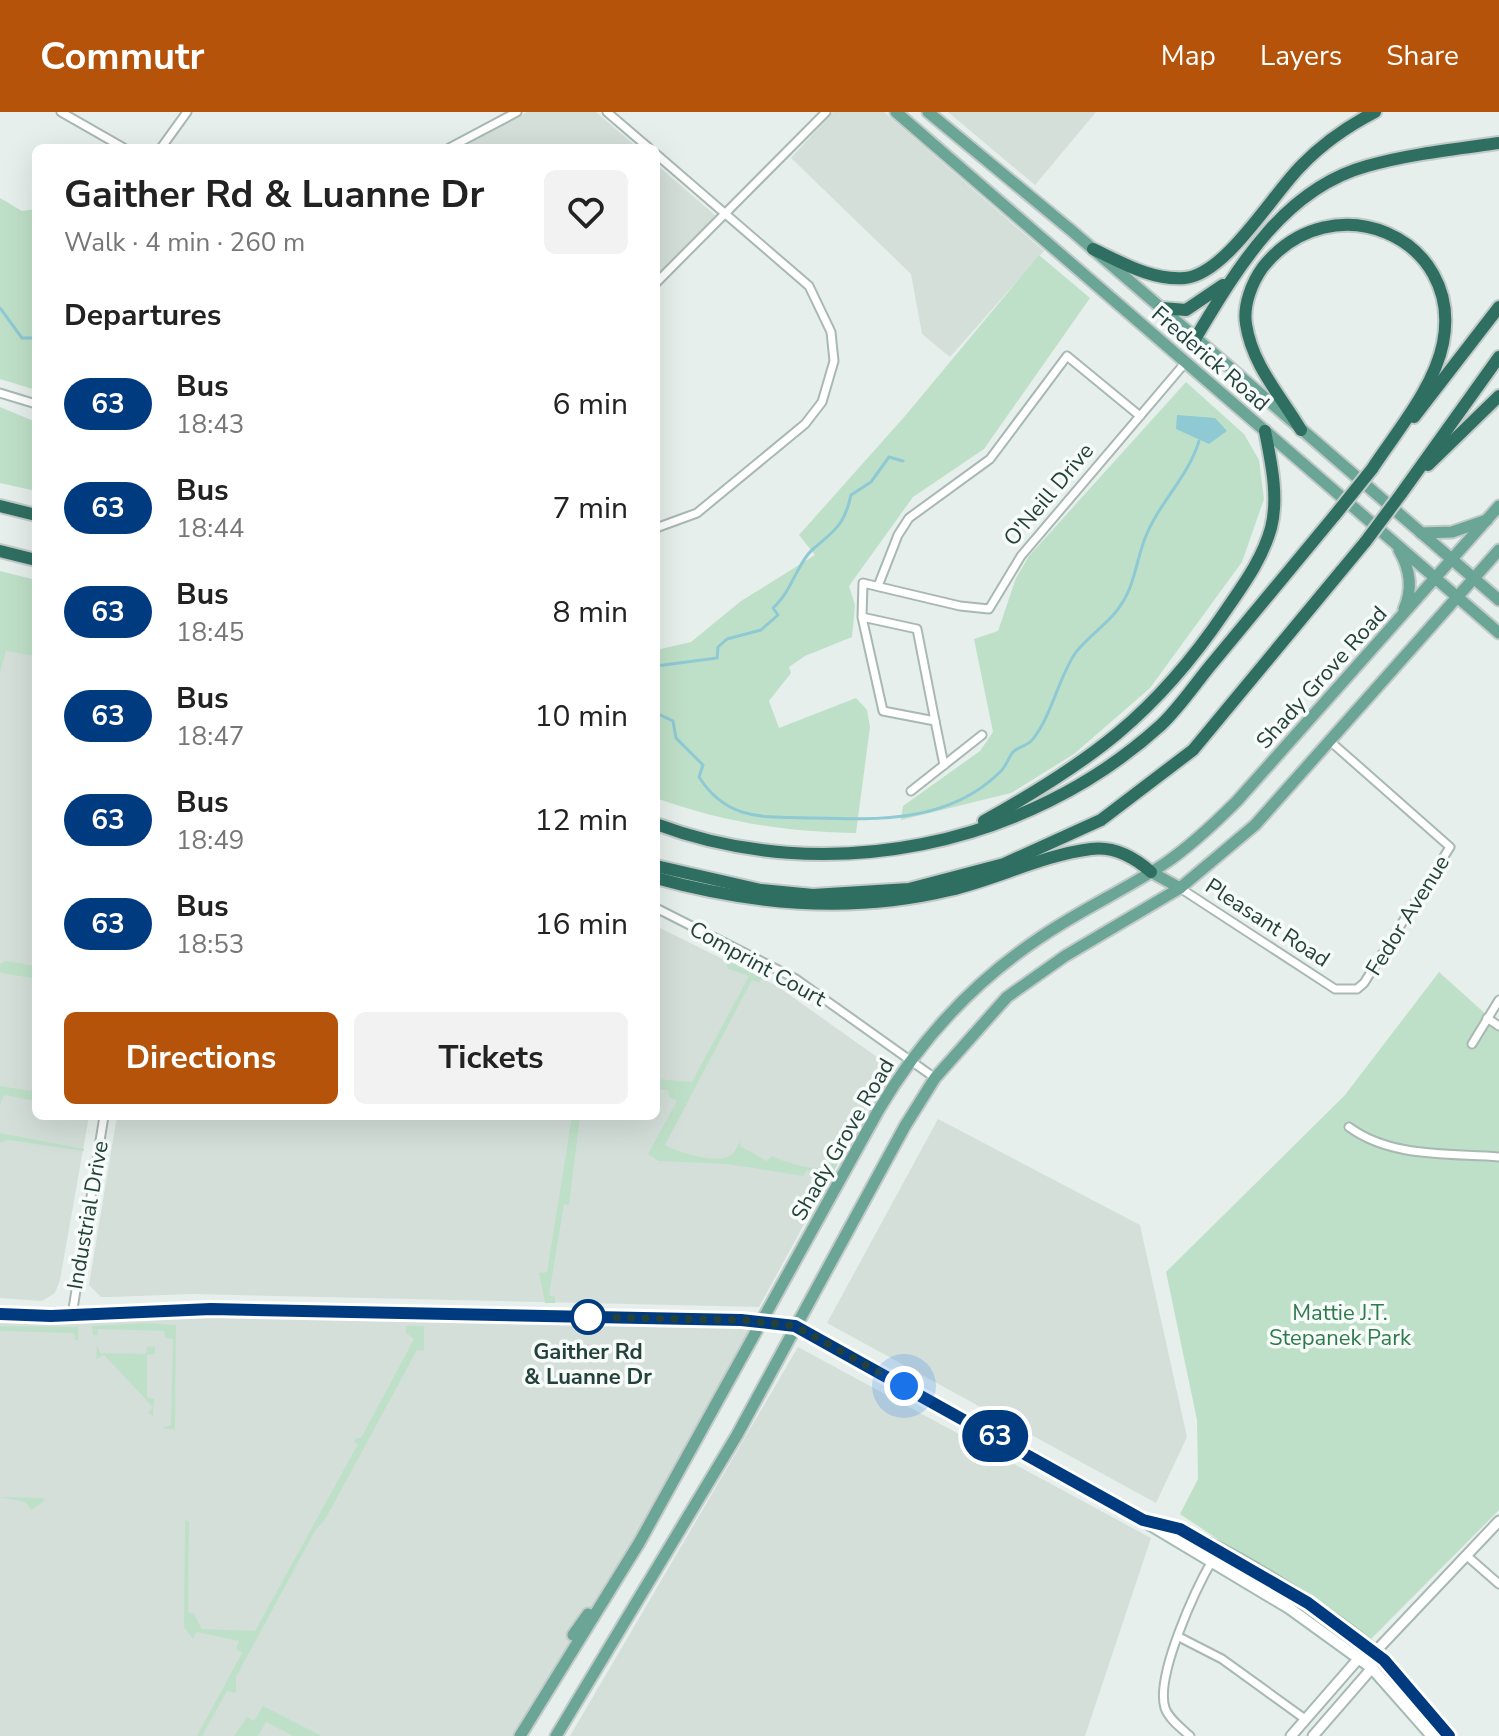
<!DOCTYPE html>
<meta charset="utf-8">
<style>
body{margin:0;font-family:"Nunito Sans",sans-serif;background:#f2f2f2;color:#222;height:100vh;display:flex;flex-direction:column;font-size:30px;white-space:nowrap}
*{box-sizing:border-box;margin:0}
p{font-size:26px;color:#767676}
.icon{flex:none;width:44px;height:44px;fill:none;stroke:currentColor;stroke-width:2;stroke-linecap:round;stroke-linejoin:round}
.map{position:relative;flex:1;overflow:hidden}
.side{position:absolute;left:32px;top:32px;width:628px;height:976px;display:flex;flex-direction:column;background:#fff;border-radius:12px;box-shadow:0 8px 32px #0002}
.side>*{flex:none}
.badge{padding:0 16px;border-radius:26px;font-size:28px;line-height:52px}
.you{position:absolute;width:40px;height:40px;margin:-20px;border:6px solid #fff;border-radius:50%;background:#1a73e8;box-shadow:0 0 0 12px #1a73e833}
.map>.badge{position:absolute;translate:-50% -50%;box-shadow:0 0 0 4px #fff}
h2{padding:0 32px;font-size:30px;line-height:72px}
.round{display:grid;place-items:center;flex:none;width:84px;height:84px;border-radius:12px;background:#f2f2f2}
.overview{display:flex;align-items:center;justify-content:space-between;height:136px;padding:0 32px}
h1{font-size:38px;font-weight:700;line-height:60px}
.button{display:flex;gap:16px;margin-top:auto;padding:16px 32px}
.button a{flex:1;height:92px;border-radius:12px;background:#b45309;color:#fff;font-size:32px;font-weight:700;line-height:92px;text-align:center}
.button a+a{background:#f2f2f2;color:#222}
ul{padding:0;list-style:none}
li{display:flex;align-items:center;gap:24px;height:104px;padding:0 32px}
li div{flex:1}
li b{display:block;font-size:30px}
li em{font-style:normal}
li .badge{min-width:88px;font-weight:700;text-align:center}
header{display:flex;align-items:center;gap:48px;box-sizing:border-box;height:112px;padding:0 40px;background:#b45309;color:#fff}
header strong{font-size:38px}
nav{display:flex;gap:44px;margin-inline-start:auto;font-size:28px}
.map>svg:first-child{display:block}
</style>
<header>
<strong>Commutr</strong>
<nav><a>Map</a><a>Layers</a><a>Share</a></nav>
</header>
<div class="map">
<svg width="1499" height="1624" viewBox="0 0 1499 1624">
<rect width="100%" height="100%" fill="#e6efeb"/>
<g fill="#d4dfda">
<path d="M527 0H596L638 36H461Z"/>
<path d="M833 0H884L1044 139 950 245 922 222 911 162 791 46Z"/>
<path d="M948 0H1096L1035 73Z"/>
<path d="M656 52 717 105 656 164Z"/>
<path d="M0 536 36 540V862L0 856Z"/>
<path d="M656 814 777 874 887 952 888 958 759 1195 193 1182 111 1185H101L89 1173 117 1004H656Z"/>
<path d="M0 861 36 867V1004H89L60 1168 55 1181 42 1189 0 1186Z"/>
<path d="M938 1007 1140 1113 1187 1325 1156 1391 827 1211Z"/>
<path d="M191 1199 761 1211 699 1324 519 1624H0V1204Z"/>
<path d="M798 1235 1151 1426 1085 1624H570Z"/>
</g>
<g fill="#bfe0c8">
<path d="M0 86 22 99 36 97V278L0 267Z"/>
<path d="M1039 143 1090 186 984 337 913 385 849 474 855 493 852 525 805 544 789 555 791 561 769 589 779 616 856 586 867 598 870 615 856 721C786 720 722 710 656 686V538L691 530 741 489 815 443 799 423 905 304Z"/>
<path d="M1186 270 1244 322 1259 348 1264 387 1242 450 1150 576 1074 642 1011 681 901 708 903 694 980 639 993 620 974 527 998 519 1016 466 1029 444Z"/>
<path d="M0 295 36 310V379L0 371Z"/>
<path d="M0 459 36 468V544L6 539 0 561Z"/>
<path d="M725 847 762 866 759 871 752 868 665 1033C677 1040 716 1052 730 1044 735 1041 738 1032 741 1028L740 1034 767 1049 772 1044C785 1050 821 1063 833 1051 844 1042 845 1023 856 1015L827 1073 819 1072 821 1065 807 1058 803 1064 727 1052 658 1049 648 1042 677 989 669 985 668 978 656 977V967L692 970 749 864 728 857Z"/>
<path d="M6 849 36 854V867L0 861V852Z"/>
<path d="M1439 860 1499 914V1398L1370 1528 1180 1402 1198 1367 1197 1308 1166 1160 1345 983Z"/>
<path d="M34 973 36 989 4 983 0 993V974L31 979Z"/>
<path d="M572 1004H580L569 1093 564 1092 549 1183 555 1185V1191H545L539 1161 547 1160Z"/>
<path d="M0 1021 84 1037V1039L8 1028 0 1031Z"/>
<path d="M144 1211 176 1213 175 1318 162 1316 171 1313 173 1227 165 1226 164 1219 98 1217 97 1224 93 1223 92 1214Z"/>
<path d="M0 1214 78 1215V1228H75L74 1221 0 1219Z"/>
<path d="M406 1214H424V1239L417 1238 326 1406 315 1419 236 1565V1581L227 1579 202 1624H197L242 1541 236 1537 239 1529 196 1520 193 1527 184 1515 185 1408 189 1409 188 1500 194 1502 202 1517 255 1519 358 1332 354 1330 356 1326H361L414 1227 406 1221Z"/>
<path d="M97 1233 100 1241 146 1242 147 1234 155 1235V1242L147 1243V1285L154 1287 153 1304 148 1301 153 1295 104 1243 96 1247Z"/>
<path d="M0 1385 41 1386 45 1388 32 1398 25 1390Z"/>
<path d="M263 1594 322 1624H293L266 1610 258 1624H234L247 1605 254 1609Z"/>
</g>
<path fill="#8ec9d4" d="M1177 303 1215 306 1227 319 1209 332 1176 317Z"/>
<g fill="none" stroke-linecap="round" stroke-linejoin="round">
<g stroke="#8ec9d4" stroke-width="3">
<path d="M0 196 22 226H36"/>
<path d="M656 554 717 546 718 535 727 527 761 518 778 503 773 496C792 479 798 450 812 438 835 418 844 414 851 383L871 370 889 345 903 349"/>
<path d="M656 601 673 609 676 626 703 653 699 665C727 709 764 705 811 706 877 708 949 711 1000 660 1006 655 1008 646 1013 640 1019 634 1028 634 1033 627 1053 601 1058 566 1076 540 1087 526 1103 515 1115 501 1135 476 1134 457 1144 429 1157 392 1188 366 1199 329"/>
</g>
<g stroke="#a8b8b2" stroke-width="11">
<g id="minor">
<path d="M61 0 124 36"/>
<path d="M607 0 649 36"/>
<path d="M161 36 187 0"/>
<path d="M449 36 517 0"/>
<path d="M656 42 809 174 831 220 834 249 822 290 805 312 697 401 656 416"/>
<path d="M656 171 826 0"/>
<path d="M0 281 36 292"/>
<path d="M878 474 898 423 909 406 990 347 1067 244 1140 304"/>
<path d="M862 505 917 517 935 609 883 599 862 505 863 471 960 494 989 497 1021 444 1185 251"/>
<path d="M944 653 982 623"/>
<path d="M911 679 944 653 935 609"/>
<path d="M1180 776 1335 877H1357L1364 871 1450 735 1331 630"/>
<path d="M656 796 796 867 935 966"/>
<path d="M1487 906 1499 914"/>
<path d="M1472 932 1499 888"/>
<path d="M1349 1015C1391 1046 1449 1041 1499 1045"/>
<path d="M0 1202 51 1204 185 1197 761 1210"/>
<path d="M72 1203 104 1004"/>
<path d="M1467 1444 1499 1472"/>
<path d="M1179 1525 1222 1547 1305 1607"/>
<path d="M1190 1624C1181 1616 1169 1607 1165 1596 1155 1564 1196 1476 1213 1447"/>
</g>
</g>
<g stroke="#a8b8b2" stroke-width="13">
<g id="tertiary">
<path d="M1291 1624 1359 1546 1375 1540 1499 1409"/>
<path d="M1313 1624 1372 1556 1375 1540"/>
</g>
</g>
<g stroke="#a4bbb3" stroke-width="14">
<g id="secondary">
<path d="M763 1210 807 1219 1082 1372 1289 1496 1372 1556 1432 1624"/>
<path d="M1158 1411C1211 1423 1341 1506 1381 1545 1406 1569 1427 1598 1449 1624"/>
</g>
</g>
<g stroke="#c2cac8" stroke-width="15">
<g id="primary">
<path d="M896 0 1499 521"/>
<path d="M928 0 1072 119 1499 488"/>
<path d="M1421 421 1452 420 1487 408"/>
<path d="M1399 438C1410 457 1413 477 1404 497"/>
<path d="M1151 760 1180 776"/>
<path d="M573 1523 588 1502"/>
<path d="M520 1624 639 1431 878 999C919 929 971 872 1038 827 1078 799 1123 779 1164 752 1191 734 1214 712 1237 689L1499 394"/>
<path d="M556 1624 737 1323 905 1014 935 966 1007 885 1065 844 1180 776 1255 713 1499 438"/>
</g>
</g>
<g stroke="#c2cac8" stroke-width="16">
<g id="motorway">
<path d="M1093 137C1121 150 1152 169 1185 166 1226 162 1272 83 1301 54 1323 31 1348 14 1375 0"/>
<path d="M1162 196 1186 198 1223 173"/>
<path d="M1195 227C1237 157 1283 77 1367 54 1409 42 1456 37 1499 31"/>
<path d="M1414 305 1499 195"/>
<path d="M1301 318C1281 284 1252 253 1246 212 1243 193 1252 170 1263 155 1332 69 1464 125 1443 231 1434 276 1397 319 1372 357"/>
<path d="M1428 353 1499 284"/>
<path d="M1401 382 1499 245"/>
<path d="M0 394 36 403"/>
<path d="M0 439 36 448"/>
<path d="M984 709C1090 650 1155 603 1224 501 1243 473 1262 448 1271 416 1279 385 1271 350 1265 319"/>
<path d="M656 712C826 776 1027 735 1161 613 1181 594 1197 569 1215 548 1255 499 1295 451 1335 403"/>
<path d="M656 754 761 778 813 783 909 777 1004 752 1101 708 1193 638 1366 429"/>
<path d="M656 766C753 793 851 802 950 778 997 767 1043 743 1091 737 1114 734 1134 745 1151 760"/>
</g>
</g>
<use href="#minor" stroke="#fff" stroke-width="7"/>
<use href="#tertiary" stroke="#fff" stroke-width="9"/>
<use href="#secondary" stroke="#fff" stroke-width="10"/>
<use href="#primary" stroke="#6aa596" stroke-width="11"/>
<use href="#motorway" stroke="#2f6f62" stroke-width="12"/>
<g stroke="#c2cac8" stroke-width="16" stroke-linecap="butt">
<g id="motorway-bridge">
<path d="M1335 403 1372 357"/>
<path d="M1366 429 1401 382"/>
</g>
</g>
<use href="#motorway-bridge" stroke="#2f6f62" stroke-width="12"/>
</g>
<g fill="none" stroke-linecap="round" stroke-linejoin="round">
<g stroke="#fff" stroke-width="18">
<path id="line" d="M0 1202 51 1204 211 1197 741 1208 795 1214 1143 1408 1180 1417 1308 1491 1384 1548 1449 1624"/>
</g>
<use href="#line" stroke="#003b80" stroke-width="12"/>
<path stroke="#24423a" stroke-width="8" stroke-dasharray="0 14.4" d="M588 1205 741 1208 795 1214 904 1274"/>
</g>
<circle fill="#fff" stroke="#003b80" stroke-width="4" cx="588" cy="1205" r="16"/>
<g text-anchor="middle" stroke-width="7" stroke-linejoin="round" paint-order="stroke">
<g font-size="22" fill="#24423a" stroke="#f7fbf9">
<text transform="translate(1211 246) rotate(41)" y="8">Frederick Road</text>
<text transform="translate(1048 382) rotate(-50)" y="8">O'Neill Drive</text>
<text transform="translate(1321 565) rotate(-48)" y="8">Shady Grove Road</text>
<text transform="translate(1407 803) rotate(-58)" y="8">Fedor Avenue</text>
<text transform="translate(1268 810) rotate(33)" y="8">Pleasant Road</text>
<text transform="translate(758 851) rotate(29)" y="8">Comprint Court</text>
<text transform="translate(842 1027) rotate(-60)" y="8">Shady Grove Road</text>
<text transform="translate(87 1103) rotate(-80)" y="8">Industrial Drive</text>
</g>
<g font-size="22" fill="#2d7a4b" stroke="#f7fbf9">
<text x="1340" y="1208">Mattie J.T.<tspan x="1340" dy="25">Stepanek Park</tspan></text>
</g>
<g font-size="22" font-weight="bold" fill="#24423a" stroke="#f7fbf9">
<text x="588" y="1247">Gaither Rd<tspan x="588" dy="25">&amp; Luanne Dr</tspan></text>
</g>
</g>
</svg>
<div class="you" style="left:904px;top:1274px"></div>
<b class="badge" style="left:995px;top:1324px;background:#003b80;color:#fff">63</b>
<section class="side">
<div class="overview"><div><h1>Gaither Rd &amp; Luanne Dr</h1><p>Walk · 4 min · 260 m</p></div><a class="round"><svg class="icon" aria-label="heart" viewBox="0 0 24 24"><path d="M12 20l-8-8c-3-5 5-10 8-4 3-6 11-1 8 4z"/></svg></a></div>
<h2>Departures</h2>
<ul>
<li><span class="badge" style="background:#003b80;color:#fff">63</span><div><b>Bus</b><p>18:43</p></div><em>6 min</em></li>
<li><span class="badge" style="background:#003b80;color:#fff">63</span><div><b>Bus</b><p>18:44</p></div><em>7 min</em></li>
<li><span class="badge" style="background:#003b80;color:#fff">63</span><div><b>Bus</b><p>18:45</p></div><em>8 min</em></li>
<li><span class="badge" style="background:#003b80;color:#fff">63</span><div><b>Bus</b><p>18:47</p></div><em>10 min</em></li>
<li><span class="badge" style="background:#003b80;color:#fff">63</span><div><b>Bus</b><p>18:49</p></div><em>12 min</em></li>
<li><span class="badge" style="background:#003b80;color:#fff">63</span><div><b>Bus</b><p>18:53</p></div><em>16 min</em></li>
</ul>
<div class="button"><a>Directions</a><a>Tickets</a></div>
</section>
</div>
